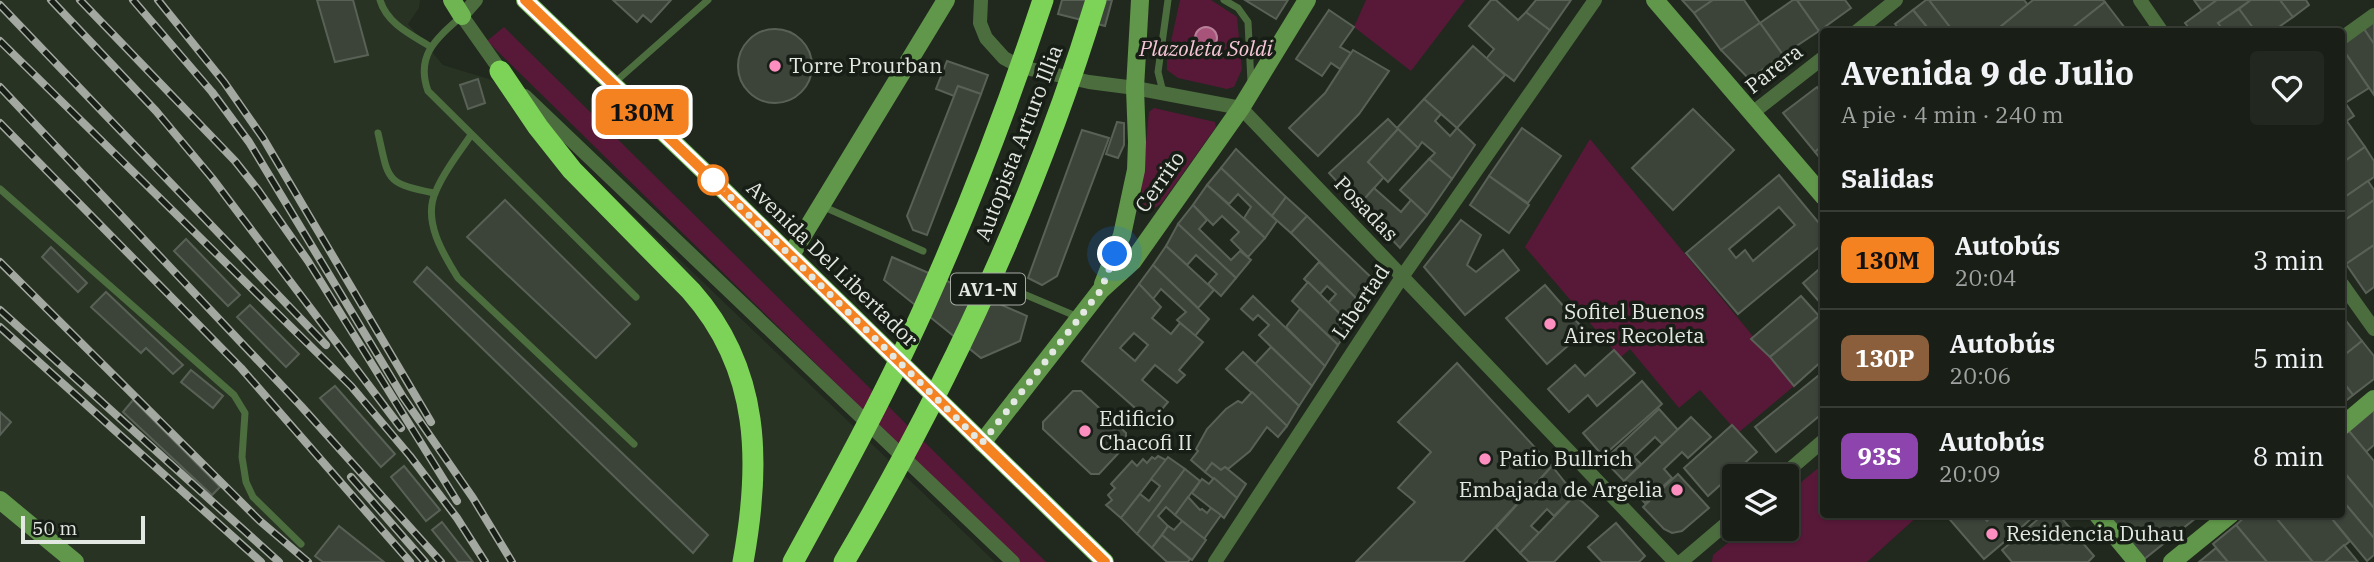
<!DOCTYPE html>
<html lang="es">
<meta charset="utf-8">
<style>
body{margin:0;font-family:"IBM Plex Serif",serif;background:#22271f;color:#f1f3f6;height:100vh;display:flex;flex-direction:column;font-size:26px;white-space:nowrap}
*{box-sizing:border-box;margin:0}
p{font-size:23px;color:#9fa2a1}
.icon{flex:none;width:38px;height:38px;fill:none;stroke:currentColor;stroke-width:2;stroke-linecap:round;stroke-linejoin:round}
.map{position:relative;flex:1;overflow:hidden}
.side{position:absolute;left:1820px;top:28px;width:525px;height:490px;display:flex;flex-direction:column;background:#191e16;border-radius:7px;box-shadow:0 2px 5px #0004,0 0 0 2px #373c35}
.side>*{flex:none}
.badge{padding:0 14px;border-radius:10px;font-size:24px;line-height:46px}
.fabs{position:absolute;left:1722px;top:464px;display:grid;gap:14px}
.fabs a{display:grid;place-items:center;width:77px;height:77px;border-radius:7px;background:#191e16;box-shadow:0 2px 5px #0004,0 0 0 2px #373c35;font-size:35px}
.scale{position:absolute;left:21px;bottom:18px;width:124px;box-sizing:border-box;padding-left:7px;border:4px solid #e4e8e2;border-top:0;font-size:19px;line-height:24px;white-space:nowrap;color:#e4e8e2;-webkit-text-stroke:5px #171e15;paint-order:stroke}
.you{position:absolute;width:35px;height:35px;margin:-18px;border:5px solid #fff;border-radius:50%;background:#1a73e8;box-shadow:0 0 0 10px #1a73e833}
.map>.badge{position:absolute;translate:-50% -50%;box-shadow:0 0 0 4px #fff}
h2{padding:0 21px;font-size:26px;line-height:63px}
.round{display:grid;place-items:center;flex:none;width:74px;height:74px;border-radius:7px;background:#22271f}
.headline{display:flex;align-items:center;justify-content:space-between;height:119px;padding:0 21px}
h1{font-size:33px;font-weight:800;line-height:52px}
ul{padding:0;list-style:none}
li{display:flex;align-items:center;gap:21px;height:98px;padding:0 21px;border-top:2px solid #373c35}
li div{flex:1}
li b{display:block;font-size:26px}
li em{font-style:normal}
li .badge{min-width:77px;font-weight:700;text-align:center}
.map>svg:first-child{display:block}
</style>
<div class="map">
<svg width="2374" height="562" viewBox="0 0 2374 562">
<rect width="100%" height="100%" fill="#21281e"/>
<path fill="#283324" d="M0 0H420L419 8 408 24 443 65 492 80 995 562H0Z"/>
<g fill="#581939">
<path d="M1180 0H1211L1237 17 1242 69 1234 87 1227 89 1178 78 1167 70V60Z"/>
<path d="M1366 0H1465L1411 71 1354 27Z"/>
<path d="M504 27 1046 562H1018L487 41Z"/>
<path d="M1154 108 1215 122 1216 127 1161 204 1153 209 1144 207 1141 198 1149 112Z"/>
<path d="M1590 139 1794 386 1738 433 1700 390 1679 408 1630 349 1620 358 1525 247Z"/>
<path d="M1823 464 1824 514 1919 515 1867 562H1712L1713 555 1745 529 1787 528V494Z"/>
</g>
<circle fill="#a7537a" stroke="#b98099" stroke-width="2" cx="1206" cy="38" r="11"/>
<g fill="#3c443a" stroke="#596156" stroke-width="2" fill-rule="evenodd">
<path d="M317 0H353L368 55 335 62Z"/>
<path d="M613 0H671L651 22 643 15 637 22Z"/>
<path d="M1062 0H1112L1105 26 1058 14Z"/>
<path d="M1245 0H1288L1276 19Z"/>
<path d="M1491 0H1496L1518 20 1526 12 1550 30 1514 81 1486 59 1494 49 1469 26Z"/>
<path d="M1536 0H1571L1550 30 1526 12Z"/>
<path d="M1682 0H1713L1694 13Z"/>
<path d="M1713 0H1744L1760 23 1721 50 1694 13Z"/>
<path d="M1793 0H1797L1819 31 1783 55 1760 23Z"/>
<path d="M1797 0H1845L1851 8 1819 31Z"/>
<path d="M1926 0H1929L1954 32H1931L1913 10Z"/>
<path d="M1929 0H2024L2028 5 1994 32H1954Z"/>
<path d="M2033 0H2103L2105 2 2067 32H2002L1999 28Z"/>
<path d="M2194 0H2217L2202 11Z"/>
<path d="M2217 0H2251L2218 23 2225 32H2192L2185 23Z"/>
<path d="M2251 0H2280L2293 17 2272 32H2256L2239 9Z"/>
<path d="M2280 0H2306L2309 5 2293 17Z"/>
<path d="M2105 2 2128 32H2067Z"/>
<path d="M2239 9 2256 32H2225L2218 23Z"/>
<path d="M1329 10 1354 27 1340 47 1351 53 1340 69 1331 63 1322 76 1296 59Z"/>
<path d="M1913 10 1931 32H1901L1895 24Z"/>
<path d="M2374 18V44L2362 26Z"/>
<path d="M1760 23 1783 55 1749 79 1721 50Z"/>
<path d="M2362 26 2374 44V95L2342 48V40Z"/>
<circle cx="775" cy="66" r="37"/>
<path d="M1473 46 1505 75 1457 128 1424 99Z"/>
<path d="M2342 48 2369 88 2345 103 2342 98Z"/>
<path d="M1353 50 1389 71 1359 114 1318 156 1289 128 1325 93Z"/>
<path d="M947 61 988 75 981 94 958 86 954 96 936 89Z"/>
<path d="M478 79 485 103 468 109 460 85Z"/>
<path d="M958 86 981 94 927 235 913 230 907 216Z"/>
<path d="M1817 87 1824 95V144L1815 152 1783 113Z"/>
<path d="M2342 98 2354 116 2342 124Z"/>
<path d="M1424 99 1441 114 1435 121 1450 136 1457 128 1475 145 1452 179 1429 159 1435 153 1422 142 1418 148 1397 128Z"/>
<path d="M1693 109 1734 150 1673 210 1632 168Z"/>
<path d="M1388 119 1398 129 1368 162 1384 177 1359 205 1329 173Z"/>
<path d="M2346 120 2365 147 2342 163V124Z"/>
<path d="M1117 122 1124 123V145L1118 158 1106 154Z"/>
<path d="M1522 128 1561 156 1528 203 1489 176Z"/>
<path d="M1398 129 1418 148 1388 182 1368 162Z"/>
<path d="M1082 130 1109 138 1057 276 1042 285 1028 278Z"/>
<path d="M1824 144V163L1815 152Z"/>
<path d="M2365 147 2374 161V177L2342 199V163Z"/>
<path d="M1236 149 1286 197 1272 216 1221 168Z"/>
<path d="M1429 159 1452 179 1427 215 1400 190Z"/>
<path d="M1221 168 1277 221 1265 238 1244 218 1251 207 1238 194 1229 204 1207 185Z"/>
<path d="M1779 175 1824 229V243L1738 314 1686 253ZM1779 207 1795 225 1753 261 1745 250 1736 258 1729 249Z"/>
<path d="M1489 176 1529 205 1509 233 1470 205Z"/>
<path d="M2368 181 2374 190V200L2342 222V199Z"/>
<path d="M1207 185 1265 238 1248 257 1231 240 1239 232 1222 216 1213 225 1193 205Z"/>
<path d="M1374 188 1401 212 1411 200 1427 215 1400 248 1359 205Z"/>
<path d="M1286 197 1307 216 1291 233 1272 216Z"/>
<path d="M505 200 630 324 596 358 467 237Z"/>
<path d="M2374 200V245L2346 264 2342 257V222Z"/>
<path d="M1193 205 1207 220 1199 229 1231 260 1240 251 1251 260 1236 278 1178 224Z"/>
<path d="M1307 216 1377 283 1364 306 1291 233Z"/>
<path d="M1461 220 1481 235 1467 265 1476 272 1503 250 1519 270 1465 315 1424 267Z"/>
<path d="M1178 224 1236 278 1221 296 1208 284 1217 274 1196 255 1187 265 1166 246Z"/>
<path d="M186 239 240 295 228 306 174 251Z"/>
<path d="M2374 245V287L2366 293 2346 264Z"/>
<path d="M1166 246 1214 290 1198 308 1153 265Z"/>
<path d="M51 247 87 283 78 292 42 257Z"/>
<path d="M892 257 1027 316 1020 341 981 358 884 280Z"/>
<path d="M1319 262 1364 306 1351 325 1328 303 1336 294 1327 286 1320 294 1304 279Z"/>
<path d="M1153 265 1209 319 1195 336 1177 320 1186 312 1161 289 1153 299 1139 284Z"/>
<path d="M1824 265V305L1823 306 1803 283Z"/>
<path d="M427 267 708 535 693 553 414 282Z"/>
<path d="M1308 282 1351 325 1338 345 1292 301Z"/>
<path d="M1139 284 1161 307 1152 318 1171 334 1180 323 1203 342 1179 370 1185 375 1177 383 1155 365 1142 380 1168 402 1151 422 1082 361ZM1134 333 1148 345 1135 361 1120 348Z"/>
<path d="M1545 285 1585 331 1547 364 1506 318Z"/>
<path d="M106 292 183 365 173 374 146 348 141 353 91 307Z"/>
<path d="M1253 296 1325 366 1312 386 1259 335 1269 325 1258 315 1253 320 1241 309Z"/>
<path d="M1801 296 1819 316 1770 357 1751 339Z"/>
<path d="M250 305 299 354 286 367 237 317Z"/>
<path d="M1300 309 1338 345 1325 366 1286 327Z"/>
<path d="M1824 312V359L1794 386 1770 357Z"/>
<path d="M2347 322 2362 341 2342 357V327Z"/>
<path d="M2362 341 2374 356V379L2353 395 2342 380V357Z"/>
<path d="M1271 347 1312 386 1299 406 1255 364Z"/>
<path d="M1614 350 1635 373 1597 406 1588 395 1569 412 1548 389 1575 365 1585 376Z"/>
<path d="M1243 352 1299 406 1287 426 1226 369Z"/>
<path d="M1457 363 1552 466 1463 562H1356L1415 502 1398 488 1431 452 1398 422Z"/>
<path d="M191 370 223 396 213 408 181 382Z"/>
<path d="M1824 371V412L1776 452 1755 427Z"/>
<path d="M1642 381 1662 404 1603 456 1583 433Z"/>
<path d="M2342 381 2353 395 2342 404Z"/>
<path d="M335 386 395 454 381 467 320 398Z"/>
<path d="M1073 391H1081L1126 433V445L1099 474H1091L1043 429V422Z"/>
<path d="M1252 392 1287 426 1278 437 1267 427 1250 451 1228 469 1225 467 1221 470 1212 463 1205 472 1191 460 1198 451 1196 449 1207 429 1226 409 1238 401 1242 403Z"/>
<path d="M133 400 220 487 212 495 123 412Z"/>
<path d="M1659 409 1678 430 1662 444 1655 437 1634 457 1641 464 1624 481 1604 460Z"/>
<path d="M2374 410V445L2366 452 2349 431Z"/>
<path d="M0 412 11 422 0 435Z"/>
<path d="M1691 417 1711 437 1688 458 1682 452 1664 469 1672 478 1645 503 1624 481Z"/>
<path d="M1732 425 1757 452 1708 496 1684 468Z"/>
<path d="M2349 431 2374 461V508L2342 470V437Z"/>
<path d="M1158 456 1166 460 1121 518 1106 505 1112 500 1108 495 1115 488 1111 484 1132 461 1137 466 1143 459 1147 463 1152 457 1155 459Z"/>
<path d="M1168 457 1185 469 1137 534 1121 518 1140 494 1149 501 1160 486 1151 479Z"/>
<path d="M1212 463 1221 470 1225 467 1246 484 1237 498 1205 472Z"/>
<path d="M404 466 440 510 426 521 391 477Z"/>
<path d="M1552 466 1575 495 1554 516 1547 509 1531 526 1539 533 1520 553 1496 528Z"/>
<path d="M1185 469 1200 481 1175 515 1166 507 1158 516 1168 526 1152 548 1137 534Z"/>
<path d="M2342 470 2374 508V538L2342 500Z"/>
<path d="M1678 474 1709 508 1682 531 1672 533 1664 529 1643 507Z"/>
<path d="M1214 478 1237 498 1224 518 1192 493 1202 479 1209 484Z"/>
<path d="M1575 495 1598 516 1554 562H1529L1520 553Z"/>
<path d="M1188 497 1200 510 1202 509 1207 513 1211 508 1221 515 1204 539 1175 515Z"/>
<path d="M2342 500 2374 538V555L2367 561 2328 514H2342Z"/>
<path d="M1945 514H1981L1987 521 1994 514H2036L2022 527 2025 530 2013 541 2010 537 1984 559Z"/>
<path d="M2044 514H2058L2094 556 2088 562H2012L2002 550Z"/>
<path d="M2107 514H2201L2143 560Z"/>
<path d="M2248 514H2273L2313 562H2267L2236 525Z"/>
<path d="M2273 514H2328L2350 541 2325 562H2313Z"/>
<path d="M1182 521 1206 540 1192 560 1162 535 1168 526 1174 530Z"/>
<path d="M442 522 473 562H458L432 530Z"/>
<path d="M1616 523 1645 556 1639 562H1602L1588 547Z"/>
<path d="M2236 525 2267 562H2228L2213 544Z"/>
<path d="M339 526 384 562H323L315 556Z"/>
<path d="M1162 535 1190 559 1188 562H1167L1152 548Z"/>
<path d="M2344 545 2358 562H2325Z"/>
<path d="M2216 548 2228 562H2199Z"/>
</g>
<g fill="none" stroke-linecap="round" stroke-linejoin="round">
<g stroke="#4c6e3f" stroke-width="7">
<path d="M380 0C387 24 412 35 431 47"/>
<path d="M1224 0 1238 8 1248 22 1251 82"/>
<path d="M462 16C437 38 415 55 428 91L636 297"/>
<path d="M614 83 708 0"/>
<path d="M1163 92 1158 72 1168 0"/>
<path d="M378 133C389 180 384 183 434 193"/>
<path d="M471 135C459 153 444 171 436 191 422 220 443 254 458 278L634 444"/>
<path d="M0 189 234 395 245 413 242 457 246 482 253 497 301 544"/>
<path d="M822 206 923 251"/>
<path d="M1012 289 1078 317"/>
</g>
<g stroke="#4c6e3f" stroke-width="14">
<path d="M476 0 462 16 505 77"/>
<path d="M981 0 980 23 986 38 1004 58 1021 67 1089 82 1135 88 1241 108 1675 562"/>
<path d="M2140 0 2162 32"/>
<path d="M1856 32 1896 0"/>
<path d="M2342 38 2374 15"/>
<path d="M525 96 1013 562"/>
<path d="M1751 114 1824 57"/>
<path d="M2342 284 2374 329"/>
<path d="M1782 476 1824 440"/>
<path d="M1215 562 1402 277 1595 0"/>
<path d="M1681 562 1734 517"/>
</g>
<g stroke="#60974a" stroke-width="18">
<path d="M1655 0 1824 197"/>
<path d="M791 255 946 0"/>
<path d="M1103 284 1122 235 1136 170 1137 142 1135 88 1140 0"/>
<path d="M2342 426 2374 399"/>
<path d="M982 443 1101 290 1133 261 1241 108 1307 0"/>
<path d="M0 500 75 562"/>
<path d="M2097 514 2137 562"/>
<path d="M2172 562 2231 514"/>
</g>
<g stroke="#6fb652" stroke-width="18">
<path d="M452 0 462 16"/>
<path d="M525 0 713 180 1105 562"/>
</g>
<path stroke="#7dd358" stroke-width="21" d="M500 71 538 127 572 170 691 291C761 370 761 464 743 562"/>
<g stroke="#a3a8a0" stroke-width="8">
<g id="rail">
<path d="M51 0 156 111 212 178 401 428"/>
<path d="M80 0 235 161 258 190 308 261 457 501"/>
<path d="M133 0 212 92 249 142 403 397 473 498 512 562"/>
<path d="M158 0 224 82 263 138 431 422"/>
<path d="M0 5 326 345"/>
<path d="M0 41 351 386 410 456 457 518 485 562"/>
<path d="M0 87 301 406 441 562"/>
<path d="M0 123 241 368 410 562"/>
<path d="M0 262 260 521 308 562"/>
<path d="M0 310 279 562"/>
<path d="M0 327 261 562"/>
<path d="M351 477 425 562"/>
</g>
</g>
<use href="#rail" stroke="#171e15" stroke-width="5" stroke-dasharray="16" stroke-linecap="butt"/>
<g stroke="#7dd358" stroke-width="21">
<path d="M793 562C838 480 883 398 922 312 968 210 1008 106 1043 0"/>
<path d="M844 562C949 384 1036 198 1096 0"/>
</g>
</g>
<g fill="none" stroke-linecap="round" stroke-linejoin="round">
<g stroke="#fff" stroke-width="16">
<path id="line" d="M525 0 713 180 1105 562"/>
</g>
<use href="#line" stroke="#f58220" stroke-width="10"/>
<path stroke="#e4e8e2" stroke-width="7" stroke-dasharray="0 12.6" d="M713 180 982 443 1101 290 1115 254"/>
</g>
<g fill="#fd8ec0" stroke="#171e15" stroke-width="2.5">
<circle cx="775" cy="66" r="7"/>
<circle cx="1550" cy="324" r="7"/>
<circle cx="1085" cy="431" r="7"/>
<circle cx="1485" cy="459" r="7"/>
<circle cx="1677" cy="490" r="7"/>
<circle cx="1992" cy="534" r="7"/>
</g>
<circle fill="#fff" stroke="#f58220" stroke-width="3.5" cx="713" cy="180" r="14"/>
<g text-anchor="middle" stroke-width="7" stroke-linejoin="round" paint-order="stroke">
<rect fill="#171e15" stroke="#a6aba4" stroke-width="2" x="951" y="273.5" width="74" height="31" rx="5"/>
<g font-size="19" font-weight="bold" fill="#e4e8e2">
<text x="988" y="296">AV1-N</text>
</g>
<g font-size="21" font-style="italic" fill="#f6c6d9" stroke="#171e15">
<text x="1206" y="56">Plazoleta Soldi</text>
</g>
<g font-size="21" fill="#e4e8e2" stroke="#171e15" text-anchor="start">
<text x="789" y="73">Torre Prourban</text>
<text x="1564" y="319">Sofitel Buenos<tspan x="1564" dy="24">Aires Recoleta</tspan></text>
<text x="1099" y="426">Edificio<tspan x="1099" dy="24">Chacofi II</tspan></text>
<text x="1499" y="466">Patio Bullrich</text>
<text x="1663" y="497" text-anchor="end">Embajada de Argelia</text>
<text x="2006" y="541">Residencia Duhau</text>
</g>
<g font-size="21" fill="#e4e8e2" stroke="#171e15">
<text transform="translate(1774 69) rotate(-38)" y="7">Parera</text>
<text transform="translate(1019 143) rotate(-69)" y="7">Autopista Arturo Illia</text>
<text transform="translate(1160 182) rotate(-55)" y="7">Cerrito</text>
<text transform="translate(1366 209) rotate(46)" y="7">Posadas</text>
<text transform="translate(832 264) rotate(44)" y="7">Avenida Del Libertador</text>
<text transform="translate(1361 302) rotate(-56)" y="7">Libertad</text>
</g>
</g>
</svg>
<div class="fabs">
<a><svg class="icon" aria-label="layers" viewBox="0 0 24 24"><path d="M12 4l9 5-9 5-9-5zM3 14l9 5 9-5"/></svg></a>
</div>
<div class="scale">50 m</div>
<div class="you" style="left:1115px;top:254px"></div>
<b class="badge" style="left:642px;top:112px;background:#f58220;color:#111">130M</b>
<section class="side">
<div class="headline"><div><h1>Avenida 9 de Julio</h1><p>A pie · 4 min · 240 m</p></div><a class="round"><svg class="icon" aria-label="heart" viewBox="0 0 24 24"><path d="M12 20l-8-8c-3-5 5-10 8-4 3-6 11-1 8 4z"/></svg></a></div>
<h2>Salidas</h2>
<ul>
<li><span class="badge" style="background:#f58220;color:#111">130M</span><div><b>Autobús</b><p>20:04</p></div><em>3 min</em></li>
<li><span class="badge" style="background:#8b5e3c;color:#fff">130P</span><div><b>Autobús</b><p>20:06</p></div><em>5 min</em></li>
<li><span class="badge" style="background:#8e44ad;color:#fff">93S</span><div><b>Autobús</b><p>20:09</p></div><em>8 min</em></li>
</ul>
</section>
</div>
